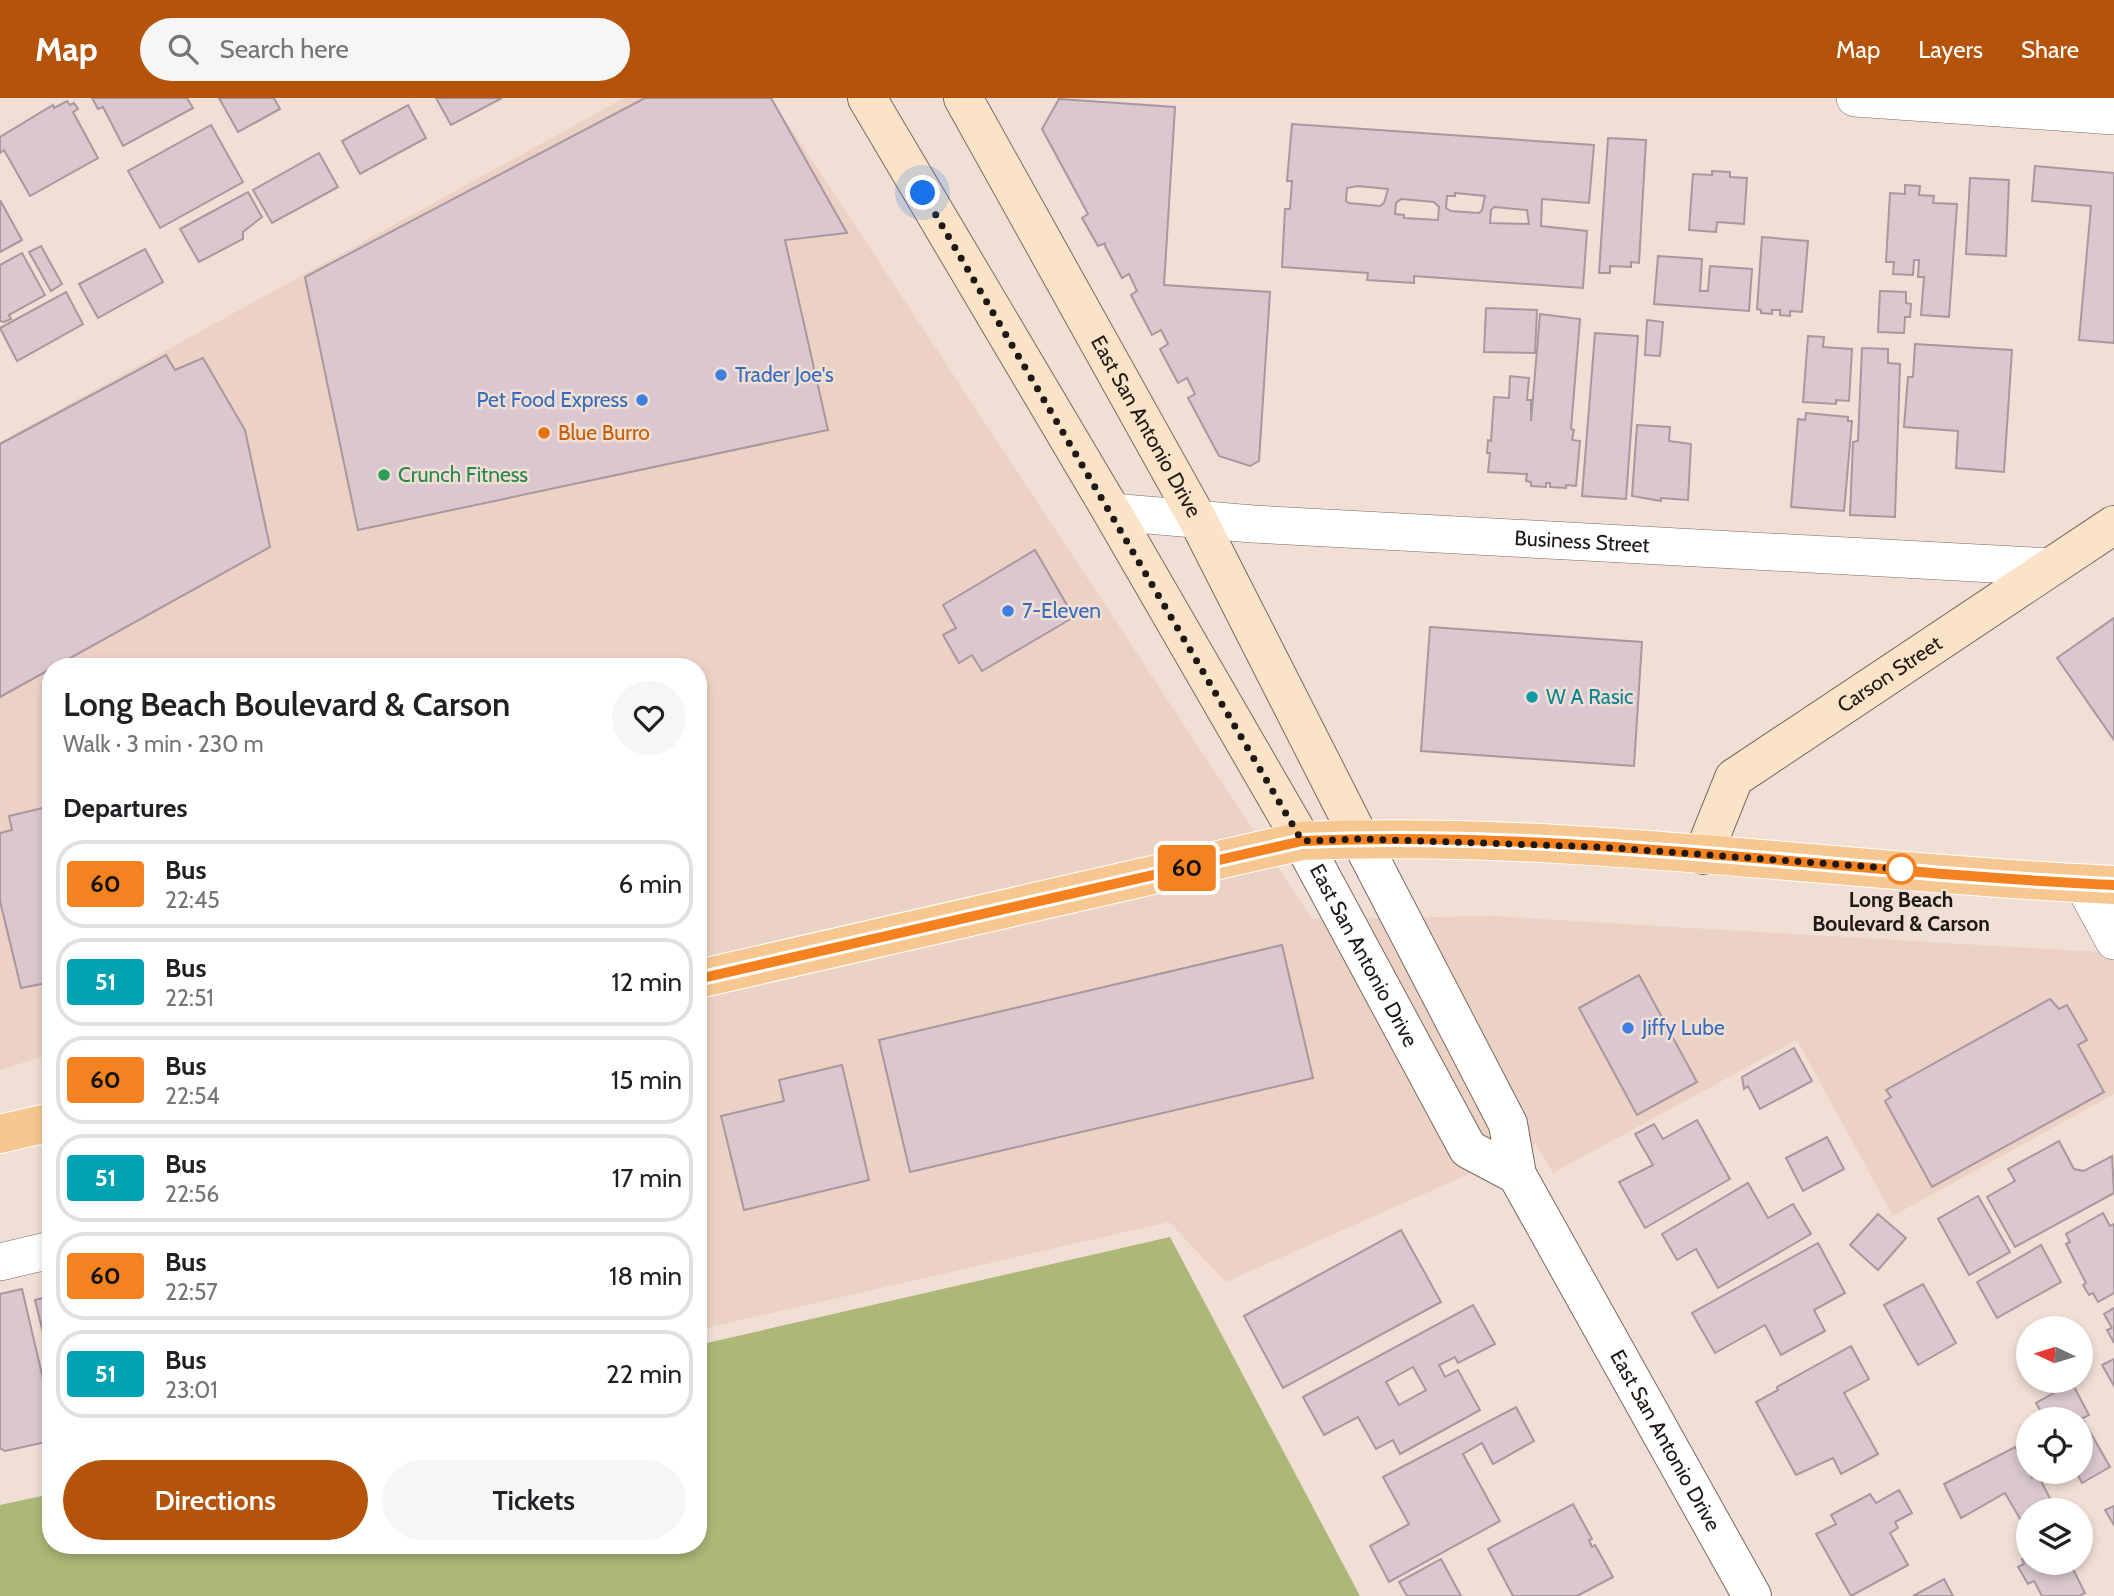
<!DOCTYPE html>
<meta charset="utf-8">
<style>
body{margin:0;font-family:Cabin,sans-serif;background:#f6f6f6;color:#202124;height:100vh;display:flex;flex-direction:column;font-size:26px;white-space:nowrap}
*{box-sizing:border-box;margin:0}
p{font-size:23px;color:#757577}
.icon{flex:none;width:38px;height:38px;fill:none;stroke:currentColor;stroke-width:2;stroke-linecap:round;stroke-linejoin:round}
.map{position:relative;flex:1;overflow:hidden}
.panel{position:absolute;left:42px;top:560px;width:665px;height:896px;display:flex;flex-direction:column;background:#fff;border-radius:28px;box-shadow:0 4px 10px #0003}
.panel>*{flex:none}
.badge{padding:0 14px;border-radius:5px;font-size:24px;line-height:46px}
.needle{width:46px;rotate:274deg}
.controls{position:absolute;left:2016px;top:1218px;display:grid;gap:14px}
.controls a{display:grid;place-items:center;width:77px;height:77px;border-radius:50%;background:#fff;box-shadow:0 4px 10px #0003;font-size:35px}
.you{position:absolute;width:35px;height:35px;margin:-18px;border:5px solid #fff;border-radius:50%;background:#1a73e8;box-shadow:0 0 0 10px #1a73e833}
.map>.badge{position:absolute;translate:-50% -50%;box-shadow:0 0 0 4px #fff}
h2{padding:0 21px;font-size:26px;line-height:63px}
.round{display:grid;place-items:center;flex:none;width:74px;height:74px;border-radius:37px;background:#f6f6f6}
.summary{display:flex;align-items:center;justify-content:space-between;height:119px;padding:0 21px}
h1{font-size:33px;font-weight:600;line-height:52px}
.cta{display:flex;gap:14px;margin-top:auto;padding:14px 21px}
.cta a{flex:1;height:80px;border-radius:42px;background:#b45309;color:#fff;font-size:28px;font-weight:600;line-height:80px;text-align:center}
.cta a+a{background:#f6f6f6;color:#202124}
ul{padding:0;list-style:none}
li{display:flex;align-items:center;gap:21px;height:88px;margin:0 14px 10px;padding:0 7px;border:4px solid #e0e0e0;border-radius:28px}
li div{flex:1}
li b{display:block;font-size:26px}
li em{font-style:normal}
li .badge{min-width:77px;font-weight:700;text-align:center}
header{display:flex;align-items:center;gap:42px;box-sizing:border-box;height:98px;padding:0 35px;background:#b45309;color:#fff}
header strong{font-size:33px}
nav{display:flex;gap:38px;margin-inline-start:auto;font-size:24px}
.search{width:490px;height:63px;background:#f6f6f6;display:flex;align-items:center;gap:18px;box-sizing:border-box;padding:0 24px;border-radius:38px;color:#757577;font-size:26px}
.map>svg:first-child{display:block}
</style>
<header>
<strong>Map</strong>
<div class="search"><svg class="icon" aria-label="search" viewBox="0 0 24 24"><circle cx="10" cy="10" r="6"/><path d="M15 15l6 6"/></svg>Search here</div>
<nav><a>Map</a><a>Layers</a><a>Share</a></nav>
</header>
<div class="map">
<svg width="2114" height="1498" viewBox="0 0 2114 1498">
<rect width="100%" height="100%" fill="#f1dfd5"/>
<path fill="#ebd2c4" d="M624 0H771L1312 821 1492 818 2114 855V996L1893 1118 1797 942 1553 1075 1536 1046 1226 1184 1169 1124 698 1232V569H51V956L0 972V344Z"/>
<path fill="#abb877" d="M1170 1139 1360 1498H0V1407L51 1396V1447H698V1247Z"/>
<g fill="#dac7d0" stroke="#a9979f" stroke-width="2" fill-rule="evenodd">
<path d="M92 0H187L193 10 123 48 103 9 98 11Z"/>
<path d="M219 0H274L280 11 238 34Z"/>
<path d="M436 0H502L451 27Z"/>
<path d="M645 0H771L847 135 785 142 828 332 358 432 305 179Z"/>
<path d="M1059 1 1175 9 1164 187 1270 194 1259 363 1250 368 1219 358 1188 300 1195 296 1187 280 1178 285 1160 251 1168 246 1161 232 1152 237 1131 197 1137 193 1129 176 1122 180 1104 146 1106 145 1098 148 1082 120 1088 116 1042 31Z"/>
<path d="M67 3 70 7 74 5 78 11 73 14 98 60 30 98 4 52 0 55V39L53 7 54 10Z"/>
<path d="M408 7 426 40 360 76 342 43Z"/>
<path d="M1292 26 1594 47 1589 105 1542 101 1541 128 1587 133 1583 190 1414 178V185L1367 182 1368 175 1282 169 1285 111H1290L1292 83H1287ZM1358 88 1388 91 1384 105 1380 108 1349 105 1346 103 1347 90ZM1455 95 1485 98 1482 112 1479 115 1451 113 1446 110 1447 98H1455ZM1401 101 1434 104 1439 109 1438 122 1404 120V117L1395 116 1396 105ZM1494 109 1527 112 1529 126 1490 125 1491 112Z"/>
<path d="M211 27 243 84 160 130 128 73Z"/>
<path d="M1608 40 1646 42 1639 165 1631 164V169L1610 168V175H1599Z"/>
<path d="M319 55 338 89 272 125 253 92Z"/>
<path d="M2035 68 2114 75V245L2079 242 2091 108 2032 103Z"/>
<path d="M1712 73 1730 74V79L1747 80 1744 126 1717 124 1716 134 1689 132 1693 76 1712 77Z"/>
<path d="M1970 80 2009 82 2006 158 1966 156Z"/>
<path d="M1905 87 1920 88 1919 97 1934 98 1933 105 1957 106 1949 219 1921 217 1924 179H1918L1919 162H1914L1913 177 1893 176 1894 164H1886L1890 95 1905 96Z"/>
<path d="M248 94 262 119 243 134V141L199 164 180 131Z"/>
<path d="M0 102 22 142 0 154Z"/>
<path d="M1762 139 1808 143 1802 214 1790 213V218L1780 217V212H1772V216L1761 215V212L1757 211Z"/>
<path d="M41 148 62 186 51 193 29 154Z"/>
<path d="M145 151 163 184 98 220 79 186Z"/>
<path d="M22 155 45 197 9 217 11 221 4 224 0 223V167Z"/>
<path d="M1658 158 1702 161 1700 193H1708L1710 168 1752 171 1749 213 1654 206Z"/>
<path d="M1880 193 1906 194V205L1911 206 1910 219H1905L1904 235 1878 234Z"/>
<path d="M66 194 83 226 17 263 0 230Z"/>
<path d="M1486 210 1537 212 1535 255 1484 254Z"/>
<path d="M1540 216 1580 221 1571 331 1574 332 1572 342 1580 343 1576 388 1566 387V390L1550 389V385H1546V389L1531 388V384L1526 383 1527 376 1488 374 1490 355H1487L1488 342 1491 343 1494 299 1509 300 1510 278 1529 280 1527 302H1531V323Z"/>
<path d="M1647 222 1663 224 1660 258 1645 257Z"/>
<path d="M1595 235 1638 238 1626 401 1582 398Z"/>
<path d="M1808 238 1824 239 1823 249 1852 251 1849 303 1836 302V306L1803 304Z"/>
<path d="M1915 246 2012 252 2004 374 1956 370 1958 333 1904 329 1908 279H1913Z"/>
<path d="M1862 250 1888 251V265L1900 266 1895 419 1850 417 1853 344 1858 343Z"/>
<path d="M166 257 175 272 203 260 245 332 270 449 0 599V346Z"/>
<path d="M1806 315 1848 319V323H1852L1844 413 1791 409 1798 321 1805 322Z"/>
<path d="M1637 327 1670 329 1669 343 1691 346 1688 402 1661 400V403L1632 398Z"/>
<path d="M1035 452 1074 519 982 573 972 557 959 565 943 537 956 530 943 507Z"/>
<path d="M2114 520V642L2057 560Z"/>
<path d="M1430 529 1642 544 1634 668 1421 653Z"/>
<path d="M51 708V898H50L47 885 21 890 0 803V735L12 732 9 718Z"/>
<path d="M1282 847 1313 980 910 1074 879 942Z"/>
<path d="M1639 877 1697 984 1637 1017 1579 910Z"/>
<path d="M2050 901 2059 911 2067 907 2087 942 2078 947 2104 994 1932 1089 1885 1003 1891 999 1886 992Z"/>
<path d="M1794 950 1812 983 1760 1011 1748 988 1744 991 1742 979Z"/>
<path d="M842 967 869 1082 744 1112 721 1018 784 1003 779 982Z"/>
<path d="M1697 1022 1730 1081 1645 1130 1619 1084 1653 1067 1635 1036 1654 1026 1663 1041Z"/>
<path d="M1827 1039 1844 1071 1803 1093 1786 1060Z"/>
<path d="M2059 1043 2074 1071 2084 1073 2112 1058 2114 1095 2015 1149 1987 1099 2015 1083 2008 1071Z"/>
<path d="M1748 1085 1768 1120 1793 1106 1811 1136 1718 1190 1696 1151 1677 1162 1662 1136Z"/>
<path d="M1978 1098 2010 1154 1969 1177 1938 1121Z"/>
<path d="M2103 1115 2110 1128 2114 1126V1195L2098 1204 2093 1195 2089 1197 2083 1187 2086 1185 2066 1146 2070 1144 2066 1136Z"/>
<path d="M1878 1116 1906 1140 1878 1172 1850 1147Z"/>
<path d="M1401 1132 1441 1204 1283 1290 1244 1218Z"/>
<path d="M1818 1145 1845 1195 1814 1212 1825 1233 1781 1257 1765 1227 1715 1255 1692 1215Z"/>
<path d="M2041 1147 2061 1184 1997 1220 1977 1184Z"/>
<path d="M1923 1186 1956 1245 1918 1267 1884 1207Z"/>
<path d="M22 1191 51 1315V1343L5 1353 0 1350V1196Z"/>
<path d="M51 1198V1263H50L35 1202Z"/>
<path d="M1473 1207 1495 1246 1458 1265 1455 1259 1439 1267 1445 1279 1458 1272 1480 1312 1400 1356 1393 1342 1376 1351 1358 1319 1324 1337 1303 1299ZM1413 1269 1426 1292 1399 1307 1386 1284Z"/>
<path d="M2114 1210V1245L2107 1232 2112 1230 2104 1216Z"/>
<path d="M1851 1248 1869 1281 1844 1295 1878 1356 1841 1376 1833 1360 1796 1377 1756 1304 1778 1292 1777 1289Z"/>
<path d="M2114 1261V1288L2102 1267Z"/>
<path d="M2072 1285 2089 1317 2081 1321H2045L2036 1305Z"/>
<path d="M1516 1309 1534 1343 1493 1366 1482 1345 1463 1356 1500 1423 1389 1484 1370 1448 1409 1426 1383 1379Z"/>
<path d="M2084 1323 2110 1369 2082 1385 2076 1374H2081V1325Z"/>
<path d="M2015 1349 2032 1380 2038 1377 2056 1412H2028L2026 1431 2005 1395 1961 1420 1944 1386Z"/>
<path d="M1899 1392 1912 1415 1895 1424 1898 1430 1890 1435 1908 1467 1851 1498 1816 1436 1836 1426 1831 1417 1870 1396 1876 1405Z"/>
<path d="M1573 1406 1592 1441 1589 1442 1592 1449 1595 1447 1613 1479 1577 1498H1513L1488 1451Z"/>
<path d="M2114 1408V1427L2105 1412Z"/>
<path d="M2028 1458V1465H2070L2085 1495 2079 1498H2042L2034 1483 2028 1486 2018 1469 2024 1466 2022 1461Z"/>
<path d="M1441 1461 1461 1498H1407L1399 1484Z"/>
<path d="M1944 1481 1953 1498H1913Z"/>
</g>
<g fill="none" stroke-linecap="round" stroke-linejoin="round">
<g stroke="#796a61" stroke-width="38">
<g id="minor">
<path d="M1855 0 2114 18"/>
<path id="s1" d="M1112 414 1253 426 2050 469"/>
<path d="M2083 786 2114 843"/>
<path d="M0 1164 51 1152"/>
</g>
</g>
<g stroke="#796a61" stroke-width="40">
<g id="tertiary">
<path id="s2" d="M1360 741 1508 1026 1517 1077 1752 1498"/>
<path id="s3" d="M1302 743 1468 1051 1517 1077"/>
</g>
</g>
<g stroke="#796a61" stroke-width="40">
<g id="secondary">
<path d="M867 0 1112 414 1302 743"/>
<path id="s4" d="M963 0 1198 422 1360 741"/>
<path id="s5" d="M1703 757 1734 680 2114 427"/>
</g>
</g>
<g stroke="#fff" stroke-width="40">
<g id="primary">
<path d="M698 881 1302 743C1573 732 1844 775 2114 787"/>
<path d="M0 1036 51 1024"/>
</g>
</g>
<use href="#minor" stroke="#fff" stroke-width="37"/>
<use href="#tertiary" stroke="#fff" stroke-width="38"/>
<use href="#secondary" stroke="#fbe3c8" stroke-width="38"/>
<use href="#primary" stroke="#f7c791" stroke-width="38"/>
</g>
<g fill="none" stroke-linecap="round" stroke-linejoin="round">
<g stroke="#fff" stroke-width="16">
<path id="line" d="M698 881 1302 743C1573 731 1844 775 2114 787"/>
</g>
<use href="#line" stroke="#f58220" stroke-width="10"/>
<path stroke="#1f1915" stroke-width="7" stroke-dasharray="0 12.6" d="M923 95 1302 743 1360 741 1600 749 1901 771"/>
</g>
<g fill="#3f7fe0" stroke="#f1dfd5" stroke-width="2.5">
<circle cx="721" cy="277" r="7"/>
<circle cx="642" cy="302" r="7"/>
<circle cx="1008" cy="513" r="7"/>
<circle cx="1628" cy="930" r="7"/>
</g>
<circle fill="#e8710a" stroke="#f1dfd5" stroke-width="2.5" cx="544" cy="335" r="7"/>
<circle fill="#2e9e5b" stroke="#f1dfd5" stroke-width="2.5" cx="384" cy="377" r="7"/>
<circle fill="#0f9aa8" stroke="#f1dfd5" stroke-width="2.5" cx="1532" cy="599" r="7"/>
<circle fill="#fff" stroke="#f58220" stroke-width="3.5" cx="1901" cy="771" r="14"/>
<g text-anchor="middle" stroke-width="5" stroke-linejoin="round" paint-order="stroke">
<g font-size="21" fill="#366cbe" stroke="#f1dfd5" text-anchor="start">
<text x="735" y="284">Trader Joe's</text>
<text x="628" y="309" text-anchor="end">Pet Food Express</text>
<text x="1022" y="520">7-Eleven</text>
<text x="1642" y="937">Jiffy Lube</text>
</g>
<g font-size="21" fill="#1f1915" stroke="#f1dfd5">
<text dy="7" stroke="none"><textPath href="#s4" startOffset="376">East San Antonio Drive</textPath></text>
<text dy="7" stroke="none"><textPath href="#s1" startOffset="471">Business Street</textPath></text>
<text dy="7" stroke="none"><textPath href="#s5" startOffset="270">Carson Street</textPath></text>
<text dy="7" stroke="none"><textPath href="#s3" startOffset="130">East San Antonio Drive</textPath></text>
<text dy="7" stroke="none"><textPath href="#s2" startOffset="677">East San Antonio Drive</textPath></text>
</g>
<g font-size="21" fill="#c56008" stroke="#f1dfd5" text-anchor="start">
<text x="558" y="342">Blue Burro</text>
</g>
<g font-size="21" fill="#27864d" stroke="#f1dfd5" text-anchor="start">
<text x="398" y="384">Crunch Fitness</text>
</g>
<g font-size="21" fill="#0d838f" stroke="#f1dfd5" text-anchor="start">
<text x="1546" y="606">W A Rasic</text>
</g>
<g font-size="21" font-weight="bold" fill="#1f1915" stroke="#f1dfd5">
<text x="1901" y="809">Long Beach<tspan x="1901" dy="24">Boulevard &amp; Carson</tspan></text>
</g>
</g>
</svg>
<div class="controls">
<a><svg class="needle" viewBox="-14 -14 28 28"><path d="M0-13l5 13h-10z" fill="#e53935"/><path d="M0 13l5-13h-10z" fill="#757577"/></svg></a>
<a><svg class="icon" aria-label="locate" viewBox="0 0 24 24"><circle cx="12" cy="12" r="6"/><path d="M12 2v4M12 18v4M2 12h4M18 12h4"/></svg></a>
<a><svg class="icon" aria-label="layers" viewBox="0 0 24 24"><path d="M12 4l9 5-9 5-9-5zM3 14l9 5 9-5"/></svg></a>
</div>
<div class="you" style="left:923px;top:95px"></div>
<b class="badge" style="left:1187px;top:770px;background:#f58220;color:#111">60</b>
<section class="panel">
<div class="summary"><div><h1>Long Beach Boulevard &amp; Carson</h1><p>Walk · 3 min · 230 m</p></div><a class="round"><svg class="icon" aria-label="heart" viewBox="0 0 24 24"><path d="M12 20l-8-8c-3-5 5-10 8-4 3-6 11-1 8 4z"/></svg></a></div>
<h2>Departures</h2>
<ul>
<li><span class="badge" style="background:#f58220;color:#111">60</span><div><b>Bus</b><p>22:45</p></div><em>6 min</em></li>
<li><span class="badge" style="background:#00a3b4;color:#fff">51</span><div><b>Bus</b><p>22:51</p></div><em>12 min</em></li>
<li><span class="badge" style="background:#f58220;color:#111">60</span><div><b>Bus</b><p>22:54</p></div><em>15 min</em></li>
<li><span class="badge" style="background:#00a3b4;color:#fff">51</span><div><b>Bus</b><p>22:56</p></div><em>17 min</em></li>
<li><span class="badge" style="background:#f58220;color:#111">60</span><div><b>Bus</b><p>22:57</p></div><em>18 min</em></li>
<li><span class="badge" style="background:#00a3b4;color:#fff">51</span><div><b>Bus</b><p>23:01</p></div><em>22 min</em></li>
</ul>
<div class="cta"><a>Directions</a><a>Tickets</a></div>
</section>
</div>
